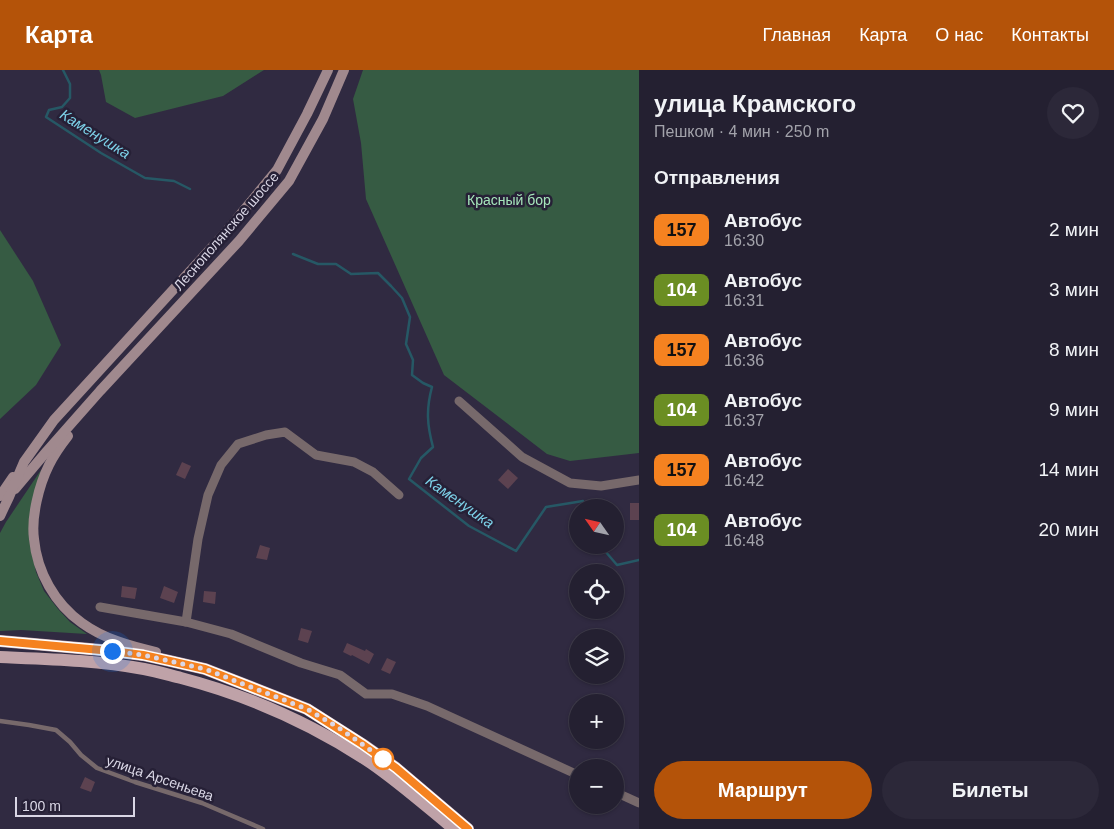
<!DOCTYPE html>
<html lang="ru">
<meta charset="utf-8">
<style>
body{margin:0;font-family:Arial,sans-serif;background:#2c2839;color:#f1f3f6;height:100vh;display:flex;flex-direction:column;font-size:19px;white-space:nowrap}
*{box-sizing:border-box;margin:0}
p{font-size:16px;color:#a3a3ab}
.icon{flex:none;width:28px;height:28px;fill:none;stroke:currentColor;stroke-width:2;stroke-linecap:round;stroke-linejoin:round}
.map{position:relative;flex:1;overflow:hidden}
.details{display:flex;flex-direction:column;background:#242031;width:475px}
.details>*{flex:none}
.badge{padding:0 10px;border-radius:8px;font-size:18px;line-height:32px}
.needle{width:32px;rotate:304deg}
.controls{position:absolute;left:569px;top:429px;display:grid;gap:10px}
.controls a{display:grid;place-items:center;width:55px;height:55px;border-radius:50%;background:#242031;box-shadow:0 1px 4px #0004,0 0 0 1px #413e4d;font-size:25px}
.scale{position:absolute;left:15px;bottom:12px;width:120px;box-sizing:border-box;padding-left:5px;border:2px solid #dad7e6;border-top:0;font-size:14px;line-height:18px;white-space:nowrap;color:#dad7e6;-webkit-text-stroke:4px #262036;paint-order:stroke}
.you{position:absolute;width:25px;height:25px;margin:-12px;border:4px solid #fff;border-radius:50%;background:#1a73e8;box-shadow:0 0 0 8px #1a73e833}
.map>.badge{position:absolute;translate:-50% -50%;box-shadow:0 0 0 2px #fff}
h2{padding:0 15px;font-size:19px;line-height:45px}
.round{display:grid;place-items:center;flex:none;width:52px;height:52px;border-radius:26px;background:#2c2839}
.headline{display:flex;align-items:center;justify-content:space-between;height:85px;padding:0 15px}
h1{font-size:24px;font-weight:800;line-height:38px}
.cta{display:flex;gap:10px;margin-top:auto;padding:10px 15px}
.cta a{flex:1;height:58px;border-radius:30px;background:#b45309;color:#fff;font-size:20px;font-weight:800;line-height:58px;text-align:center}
.cta a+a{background:#2c2839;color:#f1f3f6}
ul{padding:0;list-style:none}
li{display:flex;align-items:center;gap:15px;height:60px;padding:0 15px}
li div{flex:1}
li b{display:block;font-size:19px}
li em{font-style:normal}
li .badge{min-width:55px;font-weight:700;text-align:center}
header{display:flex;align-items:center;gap:30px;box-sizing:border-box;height:70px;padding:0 25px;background:#b45309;color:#fff}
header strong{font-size:24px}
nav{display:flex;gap:28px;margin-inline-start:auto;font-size:18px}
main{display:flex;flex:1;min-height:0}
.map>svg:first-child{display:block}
</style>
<header>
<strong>Карта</strong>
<nav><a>Главная</a><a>Карта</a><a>О нас</a><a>Контакты</a></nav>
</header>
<main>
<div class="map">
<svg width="639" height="759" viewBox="0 0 639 759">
<rect width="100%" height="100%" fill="#302a41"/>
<g fill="#365b43">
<path d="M99 0H264L223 26 135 48 106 32 101 5Z"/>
<path d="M363 0H639V383L570 391 547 384 444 305 366 129 361 73 353 29Z"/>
<path d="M0 160 33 211 61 275 36 315 0 349Z"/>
<path d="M41 400 33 434 32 484 36 502 44 521 58 539 70 552 87 564 21 560 0 561V463L6 452Z"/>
</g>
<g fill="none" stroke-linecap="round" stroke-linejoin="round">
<g stroke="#265865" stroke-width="2.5">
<path d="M63 0 70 14V28L62 37 49 40 46 47 101 83 145 108 174 111 190 119"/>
<path d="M293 184 318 194H336L351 204 378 203 391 216 402 228 410 247 406 274 413 290 412 305 423 313 432 317C426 339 427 355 433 377L421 388 409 409 469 456 516 481 546 437 583 431 585 438"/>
<path d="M602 475 605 481 617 495 639 490"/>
</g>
</g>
<g fill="#5c4250">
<path d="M182 392 191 396 185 409 176 405Z"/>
<path d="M508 399 518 408 508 419 498 410Z"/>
<rect x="630" y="433" width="9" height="17"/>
<path d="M260 475 270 478 267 490 256 488Z"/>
<path d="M122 516 137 518 135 529 121 527Z"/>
<path d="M164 516 178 522 174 533 160 528Z"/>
<path d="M204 521 216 522 215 534 203 532Z"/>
<path d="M301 558 312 561 308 573 298 570Z"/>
<path d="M347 573 365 581 366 579 374 584 369 594 352 585 351 586 343 582Z"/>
<path d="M387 588 396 592 390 604 381 600Z"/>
<path d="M85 707 95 712 91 722 80 718Z"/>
</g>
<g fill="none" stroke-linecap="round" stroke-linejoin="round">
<path stroke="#77696b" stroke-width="4.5" d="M0 651 29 655 56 660 70 672 81 685 97 698 135 712 202 733 263 759"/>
<g stroke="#77696b" stroke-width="9">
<path d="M459 331 522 387 570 413 601 416 639 410"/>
<path d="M100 537 186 552 231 564 301 593 340 605 366 624H392L427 636 578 705"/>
<path d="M186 552 198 469 208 425 221 395 238 374 266 365 285 362 316 385 354 392 373 402 399 425"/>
<path d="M615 722 639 733"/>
</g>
<g stroke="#a0898e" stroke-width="10">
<path d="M68 366C61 375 54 385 49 395 39 415 31 447 34 469 37 502 55 534 82 553 104 569 130 576 156 582"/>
<path d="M15 419 47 381 100 321 239 171 289 111 323 49 344 0"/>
<path d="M0 426 13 407"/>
<path d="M0 446 9 427 24 392 54 350 226 162 277 100 307 44 328 0"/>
</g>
<g stroke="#bfa2a8" stroke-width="12">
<path d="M0 571 112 581 143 585 170 591 205 599 307 639 362 674 396 698 468 759"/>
<path d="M0 587C48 589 96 590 144 599 156 601 169 605 181 608 250 626 311 653 371 693 400 713 427 737 454 759"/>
</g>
</g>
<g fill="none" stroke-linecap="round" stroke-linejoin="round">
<g stroke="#fff" stroke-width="11">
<path id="line" d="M0 571 112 581 143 585 170 591 205 599 307 639 362 674 396 698 468 759"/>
</g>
<use href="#line" stroke="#f58220" stroke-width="8"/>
<path stroke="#dad7e6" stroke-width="5" stroke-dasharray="0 9" d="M112 581 143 585 205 599 307 639 336 656 385 690 383 689"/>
</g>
<circle fill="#fff" stroke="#f58220" stroke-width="2.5" cx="383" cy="689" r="10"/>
<g text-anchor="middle" stroke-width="5" stroke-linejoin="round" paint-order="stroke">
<g font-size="14" fill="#a6e6bb" stroke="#262036">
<text x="509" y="135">Красный бор</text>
</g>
<g font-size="14" fill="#dad7e6" stroke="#262036">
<text transform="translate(226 161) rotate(-49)" y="5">Леснополянское шоссе</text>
<text transform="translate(160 708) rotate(19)" y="5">улица Арсеньева</text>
</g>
<g font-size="15" font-style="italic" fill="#7dd1e8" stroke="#262036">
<text transform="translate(95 64) rotate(32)" y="5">Каменушка</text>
<text transform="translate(460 432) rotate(35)" y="5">Каменушка</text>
</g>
</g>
</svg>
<div class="controls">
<a><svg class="needle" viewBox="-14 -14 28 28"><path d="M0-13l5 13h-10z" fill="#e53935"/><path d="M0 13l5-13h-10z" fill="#a3a3ab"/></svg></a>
<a><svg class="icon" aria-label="locate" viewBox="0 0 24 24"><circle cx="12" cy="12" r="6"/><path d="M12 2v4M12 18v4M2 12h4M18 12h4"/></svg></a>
<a><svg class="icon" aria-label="layers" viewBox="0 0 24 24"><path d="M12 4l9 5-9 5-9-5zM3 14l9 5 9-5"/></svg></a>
<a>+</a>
<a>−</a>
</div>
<div class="scale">100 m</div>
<div class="you" style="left:112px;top:581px"></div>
</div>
<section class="details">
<div class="headline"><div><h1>улица Крамского</h1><p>Пешком · 4 мин · 250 m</p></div><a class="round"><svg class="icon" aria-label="heart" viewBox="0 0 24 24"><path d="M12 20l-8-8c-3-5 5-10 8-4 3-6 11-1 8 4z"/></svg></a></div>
<h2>Отправления</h2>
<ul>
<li><span class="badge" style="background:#f58220;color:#111">157</span><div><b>Автобус</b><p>16:30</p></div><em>2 мин</em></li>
<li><span class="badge" style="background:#6b8e23;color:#fff">104</span><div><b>Автобус</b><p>16:31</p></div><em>3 мин</em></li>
<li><span class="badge" style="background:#f58220;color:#111">157</span><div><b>Автобус</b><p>16:36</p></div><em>8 мин</em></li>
<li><span class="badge" style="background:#6b8e23;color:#fff">104</span><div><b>Автобус</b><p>16:37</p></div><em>9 мин</em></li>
<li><span class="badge" style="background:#f58220;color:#111">157</span><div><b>Автобус</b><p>16:42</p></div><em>14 мин</em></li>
<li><span class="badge" style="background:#6b8e23;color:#fff">104</span><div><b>Автобус</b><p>16:48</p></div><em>20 мин</em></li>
</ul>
<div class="cta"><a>Маршрут</a><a>Билеты</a></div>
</section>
</main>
